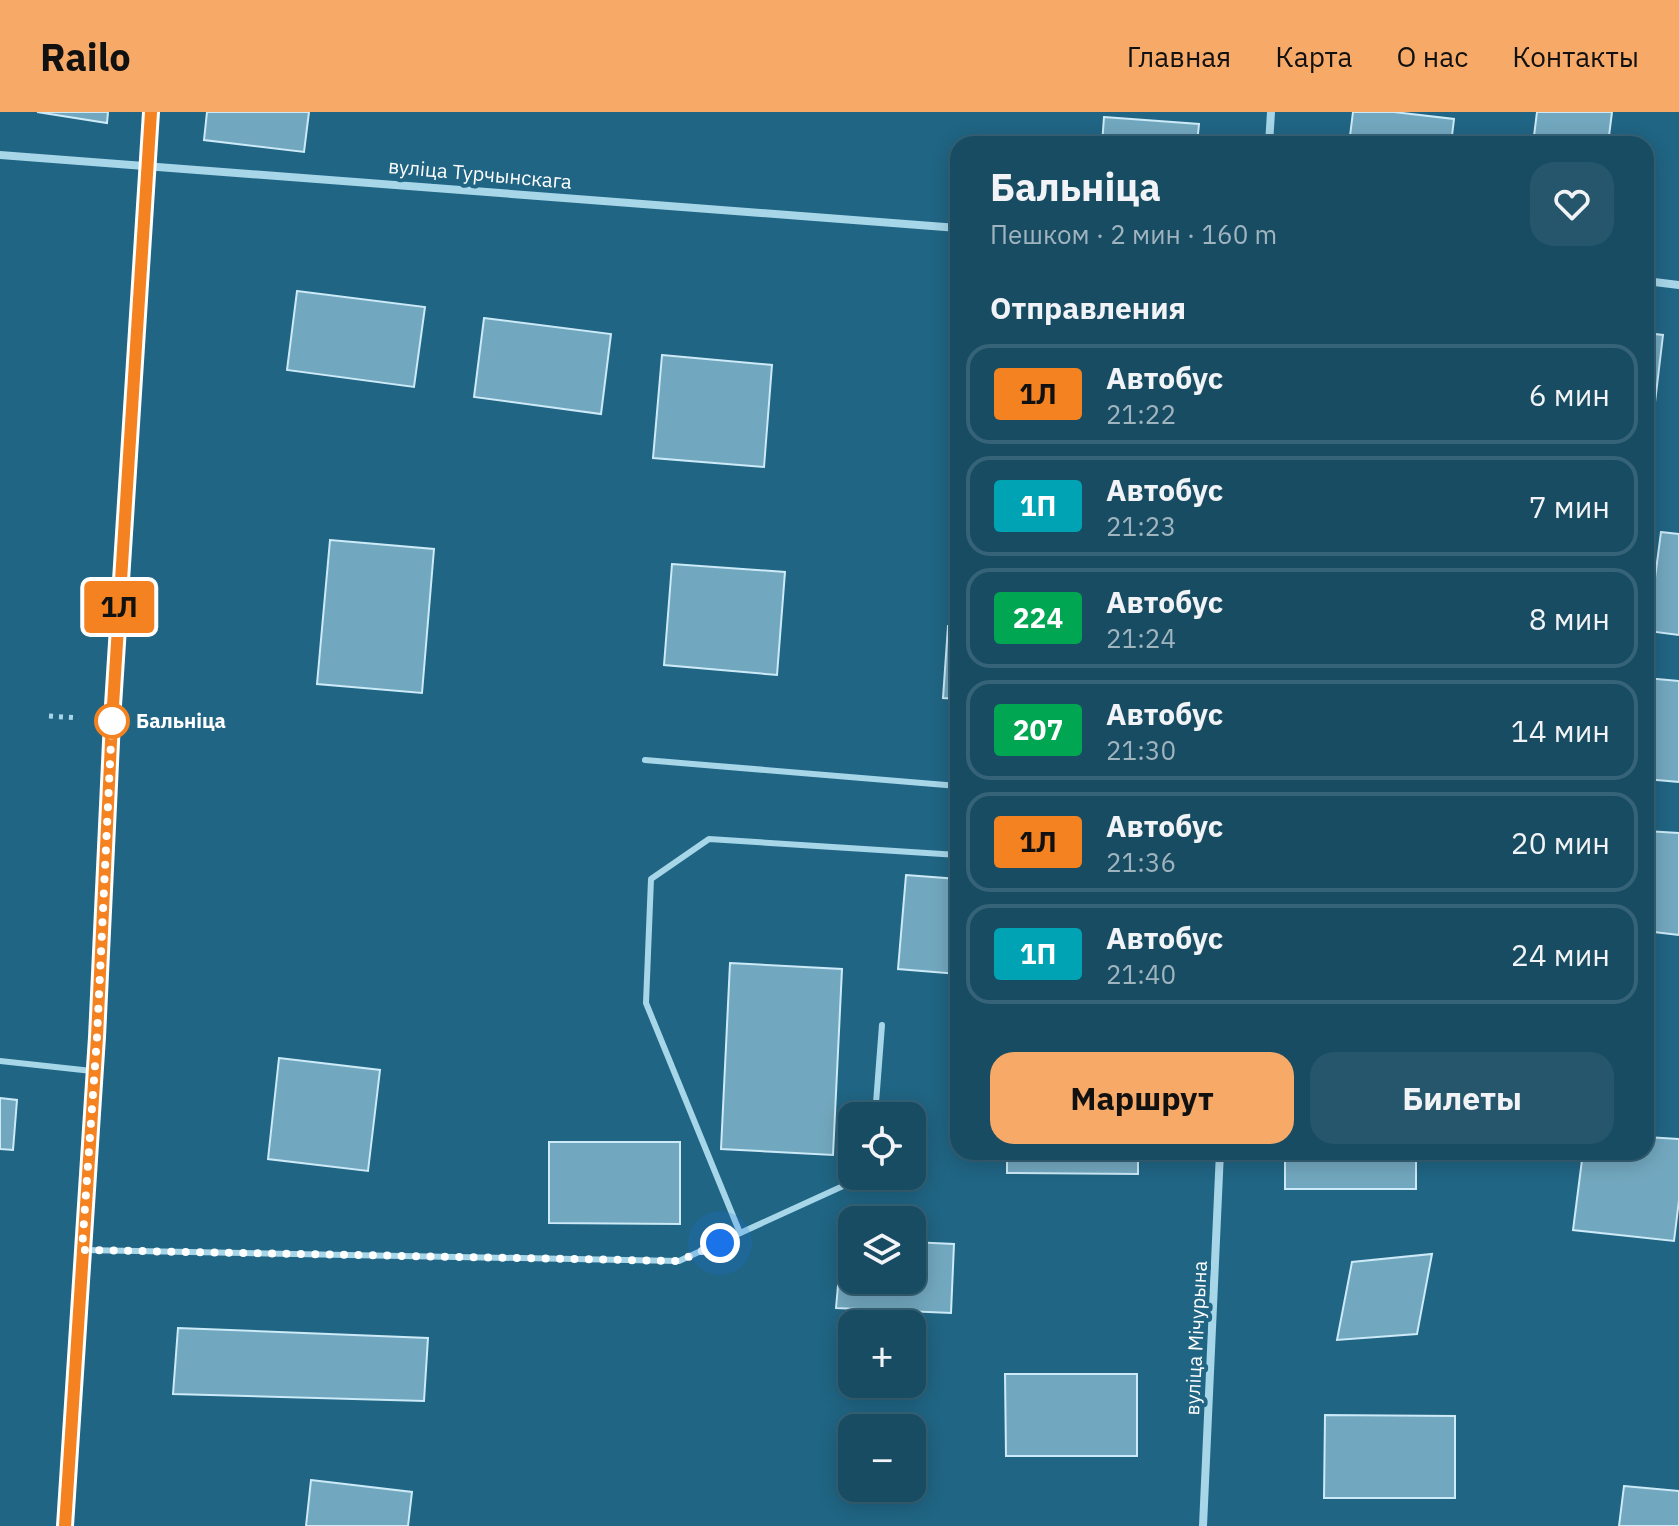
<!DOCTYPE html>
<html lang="ru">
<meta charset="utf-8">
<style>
body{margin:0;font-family:"IBM Plex Sans",sans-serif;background:#25566c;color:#f1f3f6;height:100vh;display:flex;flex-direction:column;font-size:30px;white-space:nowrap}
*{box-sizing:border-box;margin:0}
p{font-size:26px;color:#9fb4be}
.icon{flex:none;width:44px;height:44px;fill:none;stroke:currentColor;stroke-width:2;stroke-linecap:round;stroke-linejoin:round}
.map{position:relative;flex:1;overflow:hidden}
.details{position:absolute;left:950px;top:24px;width:704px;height:1024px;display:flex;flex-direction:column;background:#184c63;border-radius:24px;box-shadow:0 4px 20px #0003,0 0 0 2px #366378}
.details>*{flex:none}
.badge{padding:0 16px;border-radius:6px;font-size:28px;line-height:52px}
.buttons{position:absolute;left:838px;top:990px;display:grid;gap:16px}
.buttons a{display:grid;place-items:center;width:88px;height:88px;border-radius:16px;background:#184c63;box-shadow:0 4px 20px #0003,0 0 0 2px #366378;font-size:40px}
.you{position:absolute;width:40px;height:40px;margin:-20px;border:6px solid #fff;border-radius:50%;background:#1a73e8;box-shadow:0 0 0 12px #1a73e833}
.map>.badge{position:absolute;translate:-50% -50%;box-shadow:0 0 0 4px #fff}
h2{padding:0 40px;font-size:30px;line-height:72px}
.round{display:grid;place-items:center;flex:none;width:84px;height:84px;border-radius:24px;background:#25566c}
.head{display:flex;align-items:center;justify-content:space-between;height:136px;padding:0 40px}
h1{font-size:38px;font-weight:700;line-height:60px}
.button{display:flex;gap:16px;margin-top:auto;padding:16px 40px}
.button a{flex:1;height:92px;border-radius:24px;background:#f7aa68;color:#111;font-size:32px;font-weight:700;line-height:92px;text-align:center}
.button a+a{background:#25566c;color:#f1f3f6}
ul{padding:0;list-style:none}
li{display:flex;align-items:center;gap:24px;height:100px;margin:0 16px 12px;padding:0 24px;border:4px solid #366378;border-radius:24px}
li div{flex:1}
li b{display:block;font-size:30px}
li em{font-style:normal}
li .badge{min-width:88px;font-weight:700;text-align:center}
header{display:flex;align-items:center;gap:48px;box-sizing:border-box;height:112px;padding:0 40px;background:#f7aa68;color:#111}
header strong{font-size:38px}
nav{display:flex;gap:44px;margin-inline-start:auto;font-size:28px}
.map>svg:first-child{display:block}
</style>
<header>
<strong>Railo</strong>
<nav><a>Главная</a><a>Карта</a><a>О нас</a><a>Контакты</a></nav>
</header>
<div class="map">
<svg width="1679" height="1414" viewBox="0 0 1679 1414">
<rect width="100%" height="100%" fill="#206584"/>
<g fill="#72a8bf" stroke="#cceaf7" stroke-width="2">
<path d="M37 0H108L107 11Z"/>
<path d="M207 0H309L304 40 204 28Z"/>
<path d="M1353 0H1394L1454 7 1451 32H1349Z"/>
<path d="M1537 0H1612L1608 32H1533Z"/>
<path d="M1104 5 1199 12 1197 32H1102Z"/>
<path d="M297 179 425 195 414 275 287 258Z"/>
<path d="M484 206 611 222 601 302 474 285Z"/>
<path d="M1646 221 1663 223 1651 324 1646 323Z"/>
<path d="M662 243 772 253 764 355 653 346Z"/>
<path d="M1661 420 1679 422V523L1648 519Z"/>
<path d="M330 428 434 437 422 581 317 572Z"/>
<path d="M672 452 785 460 777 563 664 553Z"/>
<path d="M948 514 958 515V587L943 586Z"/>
<path d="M1646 566 1679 569V670L1646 667Z"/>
<path d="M1646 719 1679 721V823L1646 819Z"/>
<path d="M906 763 958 767V862L898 857Z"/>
<path d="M730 851 842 857 833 1043 721 1037Z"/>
<path d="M279 946 380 958 368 1059 268 1047Z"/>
<path d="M0 986 17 988 13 1038 0 1037Z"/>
<path d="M1646 1025 1679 1027V1088L1674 1129 1573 1118 1583 1040H1646Z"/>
<path d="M549 1030H680V1112L549 1111Z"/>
<path d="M1007 1040H1138V1062L1007 1061Z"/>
<rect x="1285" y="1040" width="131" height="37"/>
<path d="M842 1128H852V1168H912V1130L954 1132 951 1201 836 1196Z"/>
<path d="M1432 1142 1417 1222 1337 1228 1352 1150Z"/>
<path d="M178 1216 428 1226 424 1289 173 1282Z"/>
<path d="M1005 1262H1137V1344H1006Z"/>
<path d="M1325 1303 1455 1304V1386H1324Z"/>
<path d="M311 1368 412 1380 408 1414H306Z"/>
<path d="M1624 1374 1679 1379V1414H1619Z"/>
</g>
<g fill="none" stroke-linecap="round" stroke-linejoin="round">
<path stroke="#a7d6e9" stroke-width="5" stroke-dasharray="4 6" stroke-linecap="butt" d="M49 604 79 606"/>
<g stroke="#a7d6e9" stroke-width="6">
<path d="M645 648 958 674"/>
<path d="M0 949 92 959"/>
<path d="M875 1004 882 913"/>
<path d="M740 1121 646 891 651 767 709 727 958 743"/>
<path d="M83 1138 679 1149 865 1064"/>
</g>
<g stroke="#a7d6e9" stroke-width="8">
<path d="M1269 32 1271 0"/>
<path d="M0 43 958 116"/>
<path d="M1646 169 1679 173"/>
<path d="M1203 1414 1220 1040"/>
</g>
<path stroke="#d2ecf7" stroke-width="16" d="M65 1414 97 925 112 609 151 0"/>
</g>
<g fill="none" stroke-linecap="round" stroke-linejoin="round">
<g stroke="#fff" stroke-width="18">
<path id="line" d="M65 1414 97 925 112 609 151 0"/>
</g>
<use href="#line" stroke="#f58220" stroke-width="12"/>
<path stroke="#fff" stroke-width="8" stroke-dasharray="0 14.4" d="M112 609 97 925 82 1138 679 1149 720 1131"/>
</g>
<circle fill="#fff" stroke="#f58220" stroke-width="4" cx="112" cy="609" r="16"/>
<g text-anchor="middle" stroke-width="8" stroke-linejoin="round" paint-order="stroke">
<g font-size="20" fill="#fff" stroke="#206584">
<text transform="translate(480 62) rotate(5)" y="7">вуліца Турчынскага</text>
<text transform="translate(1196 1226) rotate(-87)" y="7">вуліца Мічурына</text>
</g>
<g font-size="20" font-weight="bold" fill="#fff" stroke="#206584" text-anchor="start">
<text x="136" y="616">Бальніца</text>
</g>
</g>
</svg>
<div class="buttons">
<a><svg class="icon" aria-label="locate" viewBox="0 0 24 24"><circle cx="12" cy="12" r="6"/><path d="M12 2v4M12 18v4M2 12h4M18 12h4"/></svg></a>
<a><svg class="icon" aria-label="layers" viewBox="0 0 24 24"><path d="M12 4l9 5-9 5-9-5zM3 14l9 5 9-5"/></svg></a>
<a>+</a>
<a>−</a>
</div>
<div class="you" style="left:720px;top:1131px"></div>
<b class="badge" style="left:119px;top:495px;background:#f58220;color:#111">1Л</b>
<section class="details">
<div class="head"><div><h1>Бальніца</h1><p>Пешком · 2 мин · 160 m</p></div><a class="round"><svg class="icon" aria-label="heart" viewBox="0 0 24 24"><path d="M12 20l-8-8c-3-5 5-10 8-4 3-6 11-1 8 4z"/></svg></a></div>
<h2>Отправления</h2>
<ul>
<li><span class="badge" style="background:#f58220;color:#111">1Л</span><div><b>Автобус</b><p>21:22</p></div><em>6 мин</em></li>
<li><span class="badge" style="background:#00a3b4;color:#fff">1П</span><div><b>Автобус</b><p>21:23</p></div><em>7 мин</em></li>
<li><span class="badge" style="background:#00a651;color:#fff">224</span><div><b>Автобус</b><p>21:24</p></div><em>8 мин</em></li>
<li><span class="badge" style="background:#00a651;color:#fff">207</span><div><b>Автобус</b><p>21:30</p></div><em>14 мин</em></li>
<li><span class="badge" style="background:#f58220;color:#111">1Л</span><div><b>Автобус</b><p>21:36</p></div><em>20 мин</em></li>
<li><span class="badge" style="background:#00a3b4;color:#fff">1П</span><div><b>Автобус</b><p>21:40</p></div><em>24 мин</em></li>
</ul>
<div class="button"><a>Маршрут</a><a>Билеты</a></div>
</section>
</div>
